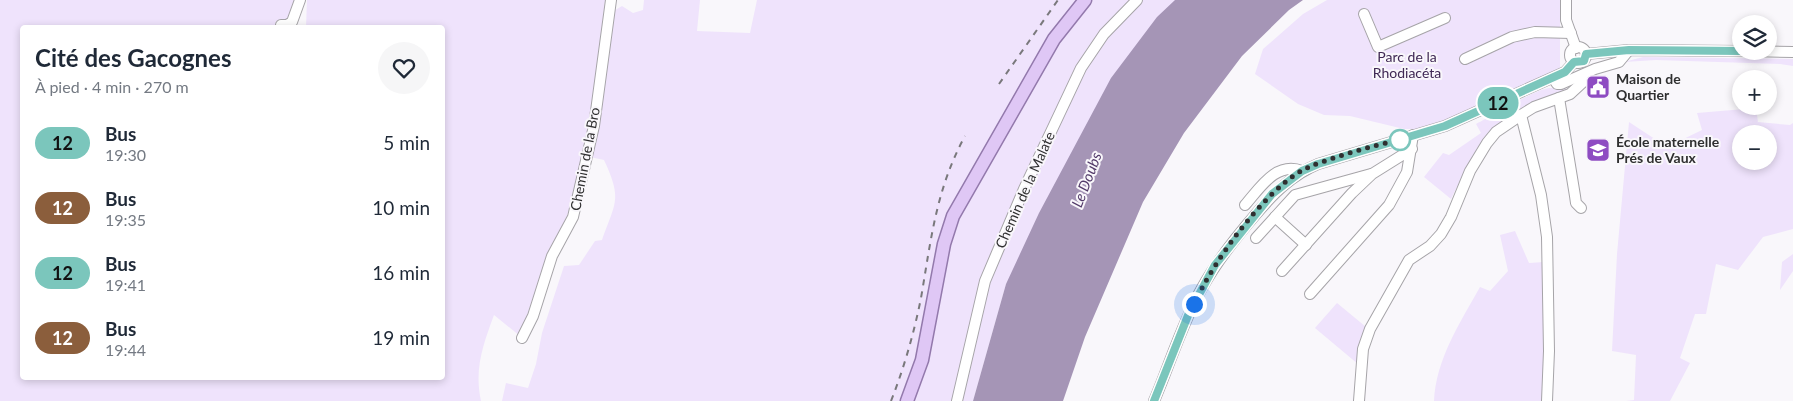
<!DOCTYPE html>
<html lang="fr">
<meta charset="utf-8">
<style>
body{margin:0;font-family:Lato,sans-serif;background:#f6f6f7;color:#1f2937;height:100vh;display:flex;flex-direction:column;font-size:19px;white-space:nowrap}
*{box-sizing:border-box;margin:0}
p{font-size:16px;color:#747a83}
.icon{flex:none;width:28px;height:28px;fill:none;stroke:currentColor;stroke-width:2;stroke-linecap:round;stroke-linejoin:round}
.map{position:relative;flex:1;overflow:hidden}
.drawer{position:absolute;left:20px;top:25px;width:425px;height:355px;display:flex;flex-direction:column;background:#fff;border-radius:5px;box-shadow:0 2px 8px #0003}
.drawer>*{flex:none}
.badge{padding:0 10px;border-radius:16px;font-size:18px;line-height:32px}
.fabs{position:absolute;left:1732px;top:15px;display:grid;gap:10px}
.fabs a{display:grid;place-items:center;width:45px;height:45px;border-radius:50%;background:#fff;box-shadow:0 2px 8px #0003;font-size:25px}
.you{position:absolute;width:25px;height:25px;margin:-12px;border:4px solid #fff;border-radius:50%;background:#1a73e8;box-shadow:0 0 0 8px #1a73e833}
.map>.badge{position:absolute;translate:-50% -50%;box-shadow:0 0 0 2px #fff}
.round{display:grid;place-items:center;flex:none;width:52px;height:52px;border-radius:26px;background:#f6f6f7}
.overview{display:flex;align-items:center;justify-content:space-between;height:85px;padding:0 15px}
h1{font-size:24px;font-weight:700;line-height:38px}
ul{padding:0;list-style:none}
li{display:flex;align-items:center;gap:15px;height:65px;padding:0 15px}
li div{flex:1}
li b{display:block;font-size:19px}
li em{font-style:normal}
li .badge{min-width:55px;font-weight:700;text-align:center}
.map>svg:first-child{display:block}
</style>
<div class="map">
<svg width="1793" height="401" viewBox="0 0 1793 401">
<rect width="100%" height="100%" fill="#f9f7fb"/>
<g fill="#efe3fc" fill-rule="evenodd">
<path d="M0 0H296L288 20 276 21 275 27 22 28V378H442V28L306 27 307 0H605L589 133 567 216 548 254 520 336 494 315C483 345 474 369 481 401H0Z"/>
<path d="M644 0H700L697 31 750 33 757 0H1176L1006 284 973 401H502L506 383 528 388 536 364 542 333 564 266 579 265 595 241 602 240C616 201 622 199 604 160L590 157 612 12 622 6 633 13 643 10Z"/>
<path d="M1327 0H1560V69L1447 120 1419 129H1404L1350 116 1324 115 1298 104 1255 74 1263 49 1303 14Z"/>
<path d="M1643 57 1793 59V66L1780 64 1656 60 1624 62Z"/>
<path d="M1565 87 1567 91C1557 96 1547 96 1537 100 1493 119 1471 158 1451 199L1424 177 1443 153 1449 155 1481 133 1476 124C1492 116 1535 89 1550 88 1556 88 1559 89 1565 87Z"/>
<path d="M1756 108 1758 122 1790 125 1793 123V229L1763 237 1738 270 1716 264 1706 314H1695L1680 358 1690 363 1670 401H1626L1634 400 1636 355 1612 351 1617 254 1629 122 1667 147 1702 130 1697 113ZM1741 134H1769V161H1741Z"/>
<path d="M1515 231 1529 263 1544 262 1545 401H1434C1436 359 1460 323 1480 287L1490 291 1508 271 1500 235Z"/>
<path d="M1793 254V271L1780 290 1782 262Z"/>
<path d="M1337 303 1366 327 1359 343 1358 364 1315 328Z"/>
</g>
<path fill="#a595b6" d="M1175 0H1303L1289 10 1242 56 1184 133 1143 202 1085 337 1063 401H973L1006 284 1039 213 1111 78 1157 17Z"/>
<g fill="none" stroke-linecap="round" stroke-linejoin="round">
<g stroke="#a6a4a8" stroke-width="12">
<g id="minor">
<path d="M1566 0V20L1576 48"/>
<path d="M1364 14 1378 47 1445 18"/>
<path d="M281 25H287L292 22 300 0"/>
<circle cx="1578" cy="55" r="8"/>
<path d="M1749 51 1793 52"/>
<path d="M1586 54 1629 50 1741 51"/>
<path d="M1465 59 1512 37 1535 32 1571 33"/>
<path d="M1553 78 1557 84H1561L1595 69 1619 62 1629 50"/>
<path d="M1559 98 1575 196 1576 203 1581 208"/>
<path d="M1521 115 1541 195 1547 237 1549 351 1547 401"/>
<path d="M1245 205C1260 188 1276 161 1302 171"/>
<path d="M1275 217 1306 245"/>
<path d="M1256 238 1295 195 1371 174"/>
<path d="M1282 271 1352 193 1372 174 1412 149"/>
<path d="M1310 294 1389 205 1407 172 1413 135"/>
<path d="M522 338 533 316 552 256 573 217 594 126 611 0"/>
<path d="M957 401 985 281 1024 189 1081 68 1104 34 1137 0"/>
<path d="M1154 401C1170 364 1182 323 1202 288 1217 261 1236 237 1256 214 1274 193 1292 175 1318 164L1445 126 1565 72 1574 62"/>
<path d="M1359 401 1363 349 1370 329 1409 260 1430 246 1441 234 1451 217 1470 171 1487 143 1496 132 1521 115 1534 107 1570 94 1583 82V75"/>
</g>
</g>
<g stroke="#9379ac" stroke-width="15">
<path id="major" d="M907 401 922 360 944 244 953 216 1054 39 1085 0"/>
</g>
<use href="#minor" stroke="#fff" stroke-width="10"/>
<use href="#major" stroke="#dfc7f5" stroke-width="12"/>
<g stroke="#79787b" stroke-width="2" stroke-dasharray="6 6" stroke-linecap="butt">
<path d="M999 84 1058 0"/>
<path d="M891 401C904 368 914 333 921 298 931 240 936 189 965 136"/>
</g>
</g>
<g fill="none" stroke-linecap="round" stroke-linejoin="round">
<g stroke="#fff" stroke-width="11">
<path id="line" d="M1154 401 1189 313 1215 265 1272 194 1302 171 1318 164 1445 126 1565 72 1574 62 1584 61 1586 54 1629 50 1741 51"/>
</g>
<use href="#line" stroke="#7bc6bc" stroke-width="8"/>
<path stroke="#2f2f30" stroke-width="5" stroke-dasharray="0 9" d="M1194 304C1214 261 1260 196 1301 171 1318 161 1381 143 1400 140"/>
</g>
<defs>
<g id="civic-square" transform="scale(1.25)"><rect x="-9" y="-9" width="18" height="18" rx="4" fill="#8e4cc2" stroke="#f9f7fb"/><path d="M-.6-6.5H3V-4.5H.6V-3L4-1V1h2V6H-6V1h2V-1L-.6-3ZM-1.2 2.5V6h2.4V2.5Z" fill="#fff"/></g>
<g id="school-square" transform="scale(1.25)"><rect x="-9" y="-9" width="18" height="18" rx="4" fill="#8e4cc2" stroke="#f9f7fb"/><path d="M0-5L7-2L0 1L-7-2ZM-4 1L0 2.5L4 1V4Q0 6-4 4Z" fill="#fff"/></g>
</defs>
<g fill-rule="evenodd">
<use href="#civic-square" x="1598" y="87"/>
<use href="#school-square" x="1598" y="150"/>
</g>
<circle fill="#fff" stroke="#7bc6bc" stroke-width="2.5" cx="1400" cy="140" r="10"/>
<g text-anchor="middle" stroke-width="4" stroke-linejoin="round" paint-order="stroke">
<g font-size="14" fill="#3f2854" stroke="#f9f7fb">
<text x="1407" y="62">Parc de la<tspan x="1407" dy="16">Rhodiacéta</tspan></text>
</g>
<g font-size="14" font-weight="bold" fill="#2f2f30" stroke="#f9f7fb" text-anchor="start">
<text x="1616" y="84">Maison de<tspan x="1616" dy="16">Quartier</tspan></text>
<text x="1616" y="147">École maternelle<tspan x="1616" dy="16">Prés de Vaux</tspan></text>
</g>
<g font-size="14" fill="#2f2f30" stroke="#f9f7fb">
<text transform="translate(585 159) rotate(-79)" y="5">Chemin de la Bro</text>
<text transform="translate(1025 190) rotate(-66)" y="5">Chemin de la Malate</text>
</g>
<g font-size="15" font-style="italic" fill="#523a69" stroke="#f9f7fb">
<text transform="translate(1087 180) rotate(-69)" y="5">Le Doubs</text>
</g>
</g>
</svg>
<div class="fabs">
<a><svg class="icon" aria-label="layers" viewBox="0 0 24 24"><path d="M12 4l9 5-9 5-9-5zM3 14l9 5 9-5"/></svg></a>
<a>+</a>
<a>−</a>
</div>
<div class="you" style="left:1194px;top:304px"></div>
<b class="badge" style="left:1498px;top:103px;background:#7bc6bc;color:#111">12</b>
<section class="drawer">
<div class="overview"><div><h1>Cité des Gacognes</h1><p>À pied · 4 min · 270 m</p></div><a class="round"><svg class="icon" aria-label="heart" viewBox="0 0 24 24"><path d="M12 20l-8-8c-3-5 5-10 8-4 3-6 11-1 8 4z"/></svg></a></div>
<ul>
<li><span class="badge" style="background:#7bc6bc;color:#111">12</span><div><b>Bus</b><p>19:30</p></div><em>5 min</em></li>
<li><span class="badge" style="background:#8b5e3c;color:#fff">12</span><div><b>Bus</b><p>19:35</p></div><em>10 min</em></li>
<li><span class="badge" style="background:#7bc6bc;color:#111">12</span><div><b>Bus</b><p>19:41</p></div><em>16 min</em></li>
<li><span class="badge" style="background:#8b5e3c;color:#fff">12</span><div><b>Bus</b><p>19:44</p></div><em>19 min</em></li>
</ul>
</section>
</div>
